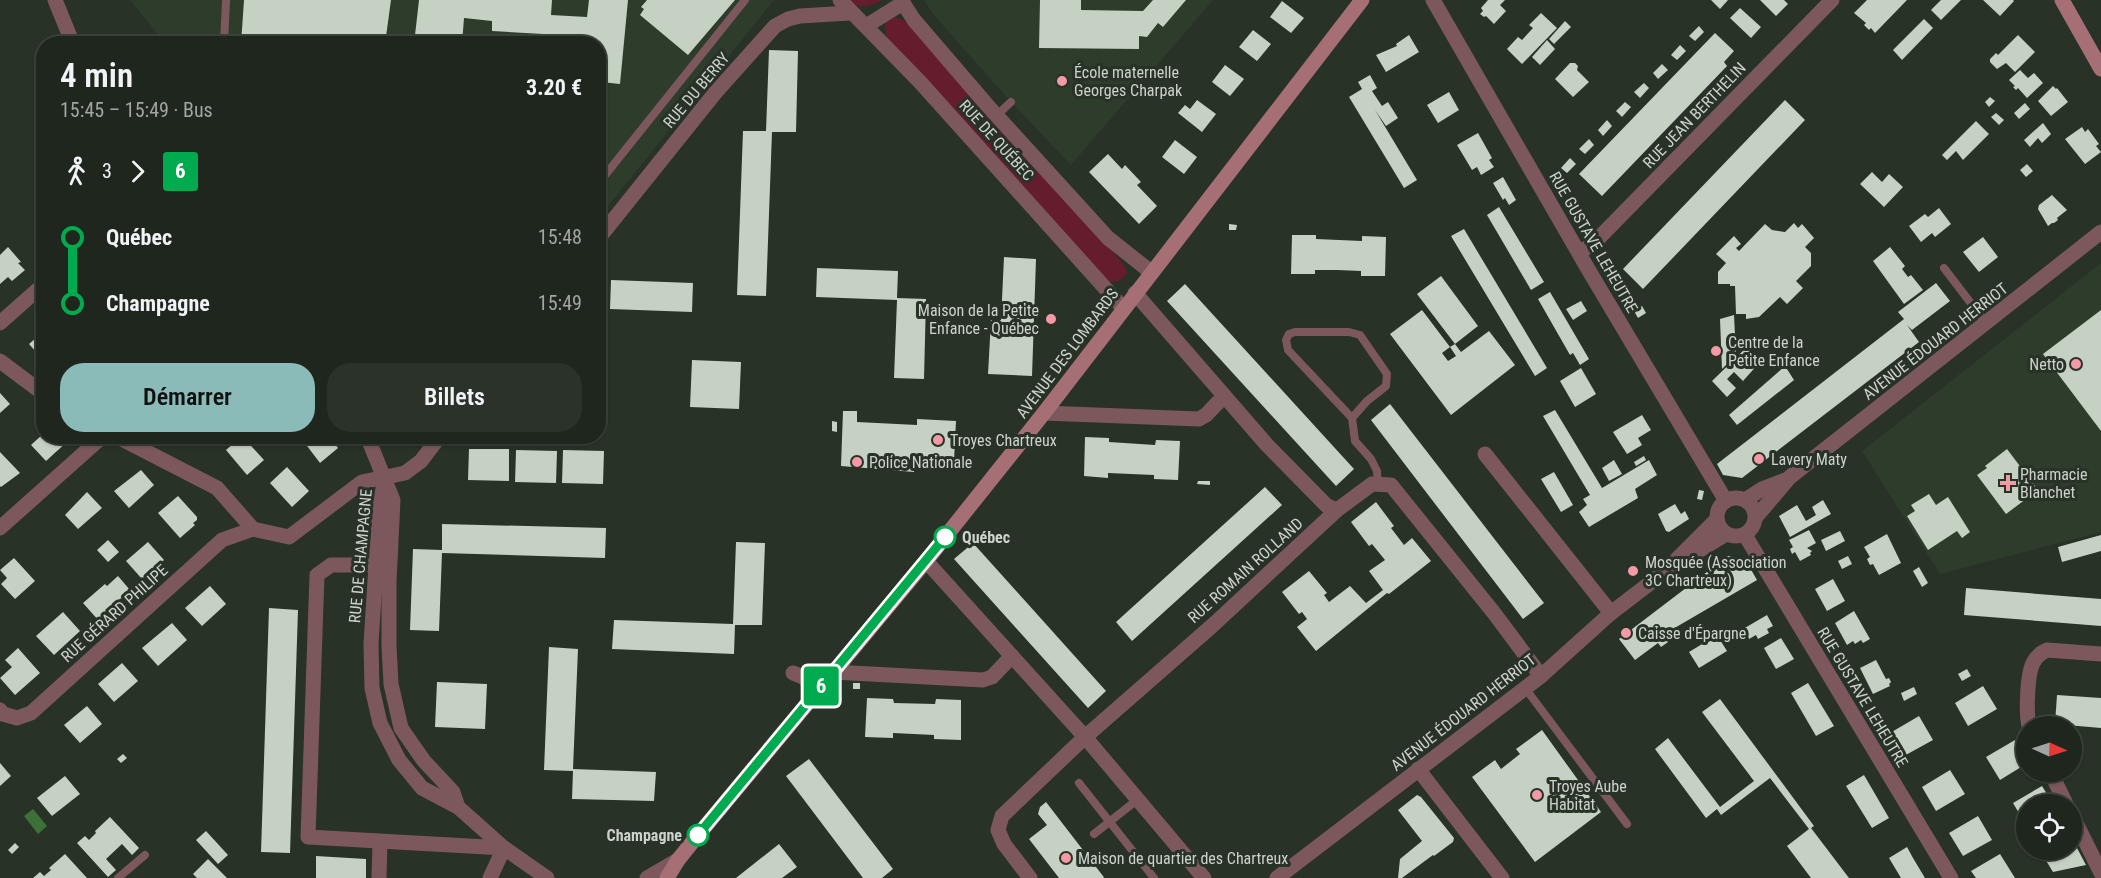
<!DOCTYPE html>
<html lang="fr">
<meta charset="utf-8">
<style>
body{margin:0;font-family:"Roboto Condensed",sans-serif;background:#2b322a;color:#f1f3f6;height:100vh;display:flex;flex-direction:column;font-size:22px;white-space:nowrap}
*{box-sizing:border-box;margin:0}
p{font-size:20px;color:#a1a5a4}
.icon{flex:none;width:33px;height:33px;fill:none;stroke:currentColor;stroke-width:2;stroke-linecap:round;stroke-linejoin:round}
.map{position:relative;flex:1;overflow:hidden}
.panel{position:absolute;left:36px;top:36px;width:570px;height:408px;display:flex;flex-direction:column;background:#1e261d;border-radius:24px;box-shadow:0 2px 4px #0004,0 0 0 2px #3c433b}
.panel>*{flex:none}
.badge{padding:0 12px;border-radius:4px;font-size:21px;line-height:39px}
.needle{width:39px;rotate:93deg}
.fabs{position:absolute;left:2016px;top:716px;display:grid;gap:12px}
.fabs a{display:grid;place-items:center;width:66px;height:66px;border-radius:50%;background:#1e261d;box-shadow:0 2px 4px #0004,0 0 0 2px #3c433b;font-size:30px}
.map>.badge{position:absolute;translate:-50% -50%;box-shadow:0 0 0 3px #fff}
.legs{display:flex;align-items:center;gap:9px;height:66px;padding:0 24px;font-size:20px}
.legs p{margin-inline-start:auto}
.head{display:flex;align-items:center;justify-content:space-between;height:102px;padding:0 24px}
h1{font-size:33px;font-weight:600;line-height:45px}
.action{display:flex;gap:12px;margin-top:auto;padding:12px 24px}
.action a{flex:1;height:69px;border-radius:24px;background:#8bbbb9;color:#111;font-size:24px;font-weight:600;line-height:69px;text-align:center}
.action a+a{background:#2b322a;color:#f1f3f6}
ul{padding:0 24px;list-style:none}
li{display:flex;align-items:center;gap:21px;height:66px;font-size:22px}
li i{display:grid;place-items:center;width:9px;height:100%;margin:0 8px;background:currentColor}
li i::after{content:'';width:15px;height:15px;margin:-8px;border:4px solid;border-radius:50%;background:#1e261d}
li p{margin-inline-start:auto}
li:first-child i{background:linear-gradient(#0000 50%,currentColor 0)}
li:last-child i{background:linear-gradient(currentColor 50%,#0000 0)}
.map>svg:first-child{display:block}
</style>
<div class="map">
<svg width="2101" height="878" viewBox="0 0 2101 878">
<rect width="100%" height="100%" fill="#283227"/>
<g fill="#2e3c2c">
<path d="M130 0H774L599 217 598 44 165 43Z"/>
<path d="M924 0H1213L1071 165 1011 102 932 13Z"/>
<path d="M2101 263V532L1940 574 1862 451Z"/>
</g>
<g fill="#651d2d">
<path d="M849 0H882C871 6 859 11 849 0Z"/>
<path d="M895 17 907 22 1121 261 1126 268 1127 274C1120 281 1117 283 1108 281L900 53C892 44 883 36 885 23Z"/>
</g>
<path fill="#3c7137" d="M33 809 47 826 38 834 24 816Z"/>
<g fill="#c4d1c3">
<path d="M244 0H391L385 44H241Z"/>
<path d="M419 0H552L551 15 587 17 589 0H628L620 84 601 82 600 89H598V44H577V36L492 31V21L464 18 462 44H414Z"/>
<path d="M647 0H735L688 55 640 15 644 9 641 7Z"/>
<path d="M1040 0H1081V10L1143 11 1153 0H1186L1163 27 1158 23 1147 37 1139 36V49L1039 48Z"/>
<path d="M1488 0H1505L1500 5 1506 11 1494 24 1486 16 1484 17 1480 14 1483 11 1481 8Z"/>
<path d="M1711 0H1728L1720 9Z"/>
<path d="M1760 0H1784L1788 4 1776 16Z"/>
<path d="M1867 0H1907L1875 33 1871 28 1869 30 1864 25 1866 23 1854 13Z"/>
<path d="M1941 0H1961L1941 20 1931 10Z"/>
<path d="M1983 0H2013L2014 1 2000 16Z"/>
<path d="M1282 1 1304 18 1291 33 1270 17Z"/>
<path d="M1740 8 1761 27 1751 38 1730 18Z"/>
<path d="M1541 13 1557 28 1522 64 1507 49 1518 37 1522 40 1533 28 1529 25Z"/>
<path d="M1924 19 1933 28 1902 60 1893 50Z"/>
<path d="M1565 21 1571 27 1554 44 1549 39Z"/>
<path d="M1699 26 1704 32 1695 41 1689 36Z"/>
<path d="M1253 30 1271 44 1257 61 1239 47Z"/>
<path d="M1715 33 1734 51 1724 62 1727 66 1602 196 1579 174Z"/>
<path d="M1409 35 1419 52 1386 72 1376 55 1397 46 1396 44Z"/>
<path d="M2018 35 2035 52 2015 72 2006 63 1997 69 1990 62V59L1996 53 1998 55Z"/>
<path d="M1547 40 1555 49 1540 65 1532 57Z"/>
<path d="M1680 45 1686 51 1677 60 1671 55Z"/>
<path d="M769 50 798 51 796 132H772L766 296 737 295 743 131H766Z"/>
<path d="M1570 63H1575L1578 66 1577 70 1589 82 1573 97 1555 79Z"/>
<path d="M1662 64 1668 70 1658 79 1653 73Z"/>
<path d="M1225 65 1244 79 1230 96 1212 82Z"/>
<path d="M2020 70 2028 78 2034 73 2043 83 2027 98 2018 88 2016 90 2013 87 2015 86 2009 80Z"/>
<path d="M1370 75 1377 88 1372 91 1382 106 1388 102 1398 118 1386 126 1375 110 1417 180 1404 188 1349 97 1362 89 1358 82Z"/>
<path d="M1644 83 1649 88 1640 98 1634 92Z"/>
<path d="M2053 86 2056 89 2057 88 2068 102 2051 116 2038 101Z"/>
<path d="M1449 92 1459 110 1438 123 1427 105Z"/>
<path d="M1990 97 1995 101 1989 107 1985 102Z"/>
<path d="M1197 100 1216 114 1202 132 1178 113 1185 105 1190 109Z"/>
<path d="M1785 100 1805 120 1643 289 1623 269Z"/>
<path d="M1625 102 1631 107 1622 117 1616 111Z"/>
<path d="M2025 103 2030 109 2019 119 2014 113Z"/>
<path d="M1996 113 2004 120 1999 125 1991 117Z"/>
<path d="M1607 120 1612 126 1603 136 1598 130Z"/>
<path d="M1976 121 1989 134 1963 160 1956 151 1947 160 1942 155Z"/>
<path d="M2043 123 2051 134 2042 143 2038 138 2030 147 2024 140Z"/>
<path d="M2082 127 2085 132 2088 129 2099 144 2096 146 2101 152 2085 164 2065 139Z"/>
<path d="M1478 133 1492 158 1489 160 1494 167 1481 175 1477 167 1472 170 1457 145Z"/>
<path d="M1589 139 1594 145 1585 154 1579 149Z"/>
<path d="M1175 140 1197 157 1184 174 1162 157Z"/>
<path d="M1108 154 1122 169 1125 165 1141 182 1137 185 1157 206 1139 224 1089 172Z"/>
<path d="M1570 158 1576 164 1567 173 1561 168Z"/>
<path d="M2027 164 2033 171 2026 177 2020 170Z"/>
<path d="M1872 172 1882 182 1889 174 1903 187 1884 207 1860 184Z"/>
<path d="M1503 177 1516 200 1509 205 1505 198 1503 200 1493 183Z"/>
<path d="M2052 195 2067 210 2057 218 2058 220 2054 223H2052L2048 226 2038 209 2039 205Z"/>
<path d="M1499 207 1544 282 1531 290 1487 215Z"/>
<path d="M1939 208 1951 224 1935 237 1932 233 1921 242 1909 226 1925 214 1928 217Z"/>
<path d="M1794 223 1798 228 1802 224 1814 238 1805 247 1811 253V266L1796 281 1803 288 1787 304 1780 297 1759 317 1746 319V314H1736L1735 286H1730V284H1718V272L1726 263 1716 254 1734 236 1741 244 1736 248 1739 251 1765 224 1772 230 1785 232Z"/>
<path d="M1229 224 1237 225 1236 230H1229Z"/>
<path d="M1464 229 1547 368 1535 376 1451 236Z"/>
<path d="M1292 235H1316V239L1362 241V236L1386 237 1385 276H1361V271L1337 270H1315V274H1291Z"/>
<path d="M1983 237 1998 257 1979 272 1963 252Z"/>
<path d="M8 247 21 262 18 263 25 270 12 281 8 277 0 284V255Z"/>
<path d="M1890 247 1905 266 1902 269 1908 277 1911 275 1923 290 1904 304 1873 261Z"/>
<path d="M1004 257 1036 259 1032 376 988 374 991 320H1001Z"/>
<path d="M817 268 898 271 897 298 926 299 924 379 894 378 897 300 816 297Z"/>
<path d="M1441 276 1478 326 1455 344 1417 294Z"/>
<path d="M611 280 693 283 692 312 610 309Z"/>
<path d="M1936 283 1950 301 1912 330 1907 325 1919 342 1742 478 1723 475 1717 464 1904 319 1898 312Z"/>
<path d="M1185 284 1354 469 1336 486 1167 301Z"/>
<path d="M1550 292 1589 359 1580 365 1573 353 1570 355 1538 299Z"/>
<path d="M1581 301 1587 311 1573 320 1566 309Z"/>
<path d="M1642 306 1646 313 1638 318 1634 311Z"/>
<path d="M1422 310 1450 347 1442 353 1448 361 1456 356 1450 347 1455 344 1461 352 1489 331 1515 365 1451 415 1390 334Z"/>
<path d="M2101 310V431L2043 354Z"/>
<path d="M1734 315 1736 355 1722 369 1720 319Z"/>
<path d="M44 331V361L29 344Z"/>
<path d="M1746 348 1760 362 1743 381 1734 372 1727 379 1736 388 1727 397 1712 381Z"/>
<path d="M692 360 741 362 739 409 690 407Z"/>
<path d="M1785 366 1794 380 1737 425 1729 415Z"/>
<path d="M1581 368 1596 394 1575 407 1560 381Z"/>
<path d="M598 384H606L605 417H598Z"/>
<path d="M0 393 10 404 0 413Z"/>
<path d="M1390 404 1544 603 1523 619 1371 420Z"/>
<path d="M1555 410 1602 488 1649 460 1657 475 1635 489 1638 498 1589 527 1579 512 1587 505 1583 499 1590 495 1543 416Z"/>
<path d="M843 411H857V422L917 425V419L956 421 954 461 916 460V455H914V472L841 466Z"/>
<path d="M1642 415 1651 430 1638 438 1642 445 1627 454 1613 432Z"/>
<path d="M832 421 837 422V432L832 431Z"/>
<path d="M44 425V436H64L68 441 46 461 31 445 43 434 38 429Z"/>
<path d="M242 436 264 460 247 475 226 450Z"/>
<path d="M302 436H329L338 448 320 463 301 438Z"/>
<path d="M1085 437 1109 438V442L1155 445 1156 440 1180 441 1178 480 1154 479V475L1108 473V478L1084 476Z"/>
<path d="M469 449H509V481L468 480Z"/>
<path d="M2007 449 2038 490 2006 514 1977 475 1987 468 1985 466Z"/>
<path d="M516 450 557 451 556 483 515 482Z"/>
<path d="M563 450 604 451 603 484 562 483Z"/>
<path d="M0 452 20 473 1 487 0 486Z"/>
<path d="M1644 456 1646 460 1636 466 1634 462Z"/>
<path d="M1614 460 1622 474 1609 481 1602 468Z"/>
<path d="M287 467 309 491 292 507 270 483Z"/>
<path d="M141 470 154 485 129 508 114 491Z"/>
<path d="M1554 472 1573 505 1561 512 1541 479Z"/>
<path d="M1198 481H1210V485L1197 484Z"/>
<path d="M1265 487 1282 505 1132 641 1116 622Z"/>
<path d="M1699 490 1704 491 1702 500 1697 499Z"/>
<path d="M87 492 102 508 78 529 65 515Z"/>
<path d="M1929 494 1936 505 1948 497 1970 532 1962 538 1957 531 1928 550 1907 516 1915 511 1911 505Z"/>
<path d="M178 496 197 517V520L193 523 195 525 180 538 158 513Z"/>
<path d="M1823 500 1831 514 1790 537 1779 516 1797 505 1806 521 1816 515 1812 507Z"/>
<path d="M1376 502 1394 526 1391 528 1404 545 1412 538 1431 561 1389 594 1387 593 1316 651 1297 627 1307 619 1302 612 1299 614 1282 592 1309 571 1327 593 1324 595 1329 602 1350 586 1366 603 1383 590 1369 571 1385 560 1372 544 1369 546 1351 522Z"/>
<path d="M1675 504 1681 514 1685 511 1689 519 1669 532 1666 531 1658 514Z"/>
<path d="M442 524 606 528 605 558 442 553 439 631 410 630 413 549 442 550Z"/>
<path d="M1809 530 1816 543 1807 548 1812 551 1810 553 1811 555 1800 561 1795 552 1792 554 1790 549 1793 547 1789 540Z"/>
<path d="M1840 531 1845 541 1826 551 1821 540Z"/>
<path d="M1887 534 1901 563 1879 575 1873 564 1870 565 1867 559 1870 557 1864 547Z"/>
<path d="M2101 535V551L2062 562 2058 547Z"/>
<path d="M108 540 119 552 108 562 97 550Z"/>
<path d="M148 542 164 560 142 579 126 561Z"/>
<path d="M736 542 765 543 762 625H735L734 654 612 649 614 620 733 624Z"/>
<path d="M973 543 1106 691 1088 708 954 559Z"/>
<path d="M1728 556 1745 559 1757 580 1666 633 1671 640 1661 647 1658 643 1635 660 1619 639Z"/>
<path d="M1848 556 1852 564 1842 569 1838 561Z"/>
<path d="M14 558 35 581 15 599 1 584 7 578 0 570Z"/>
<path d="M1919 567 1928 583 1922 587 1913 571Z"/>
<path d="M118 576 130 590 119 600 121 602 99 621 83 603 105 584 107 586Z"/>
<path d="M1833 579 1845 601 1827 611 1815 589Z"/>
<path d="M210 586 226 604 202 626 185 608Z"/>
<path d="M1966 588 2101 599V626L1964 615Z"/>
<path d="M269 608 298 610 290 853 261 852Z"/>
<path d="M1854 611 1870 639 1863 643 1861 640 1855 644 1853 641 1847 645 1835 623Z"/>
<path d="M63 612 80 631 54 655 36 636Z"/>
<path d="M1767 615 1773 626 1767 629 1769 633 1758 639 1756 635 1749 639 1743 629Z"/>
<path d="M172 623 187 640 158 666 142 648Z"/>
<path d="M1717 635 1727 651 1699 668 1689 652Z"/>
<path d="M1781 638 1794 659 1776 669 1764 648Z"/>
<path d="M549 647 578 649 573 769 656 772 654 801 572 799 573 771 544 770Z"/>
<path d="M18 648 40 673 15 695 0 678 12 667 5 660Z"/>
<path d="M1876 660 1886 679 1889 678 1891 682 1889 684 1890 686 1873 694 1860 668Z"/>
<path d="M122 663 138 681 114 702 98 684Z"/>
<path d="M1967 669 1971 676 1962 681 1958 674Z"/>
<path d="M437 682 487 684 485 729 435 727Z"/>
<rect x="853" y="683" width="7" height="6"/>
<path d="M1808 683 1834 726 1816 736 1791 693Z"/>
<path d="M1983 686 1997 709 1968 726 1955 703Z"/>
<path d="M1914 687 1917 694 1904 701 1901 693Z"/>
<path d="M2057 695 2101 698V728L2055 724Z"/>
<path d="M867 698 893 699 894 703 935 704 936 699 961 700V740L934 739V735L893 733V738L865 737Z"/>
<path d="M1720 699 1814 826 1811 828 1849 878H1811L1787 846 1809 829 1770 778 1721 815 1717 809 1706 818 1655 749 1668 738 1720 807 1754 781 1702 712Z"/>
<path d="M87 706 102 724 80 743 64 725Z"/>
<path d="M1919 716 1933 740 1904 756 1890 733Z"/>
<path d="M1542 730 1601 812 1535 862 1472 777 1495 760 1501 769 1520 754 1516 749Z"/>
<path d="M2015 740 2026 760V764L2000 780 1986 757Z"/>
<path d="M123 754 127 758 121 763 117 759Z"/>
<path d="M809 759 893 869 882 878H863L786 776Z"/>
<path d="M0 763 11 776 0 786Z"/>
<path d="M1950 770 1965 794 1936 811 1922 787Z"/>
<path d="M1864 775 1889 818 1872 828 1846 786Z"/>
<path d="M65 776 80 794 52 816 37 798Z"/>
<path d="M2042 786 2053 804H2026V825L2013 803Z"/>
<path d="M1417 795 1421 797 1454 838 1453 842 1434 856 1433 855 1402 878H1398L1400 859 1422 841 1398 810Z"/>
<path d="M1046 802 1103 876 1104 878H1059L1029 839 1047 825 1038 814 1040 807Z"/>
<path d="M1978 816 1992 840 1963 856 1949 833Z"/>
<path d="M110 817 139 848 132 855 122 844 106 859 116 870 108 877 77 843 85 836 89 840 96 833 95 831Z"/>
<path d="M206 831 228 855 218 864 196 840Z"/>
<path d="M15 843 19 847 12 854 8 850Z"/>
<path d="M779 844 797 867 782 878H736Z"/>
<path d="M1907 847 1913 858 1925 878H1901L1889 858Z"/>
<path d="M2077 848 2086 865 2053 872 2039 849H2073L2074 851Z"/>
<path d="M65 854 87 878H33L40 872 44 876 51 870 49 868Z"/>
<path d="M2000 854 2015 878H1976L1971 871Z"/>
<path d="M316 856 366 859V878H316Z"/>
<path d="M208 859 227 878H197L193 874Z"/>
</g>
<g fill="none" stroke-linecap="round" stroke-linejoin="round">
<g stroke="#7c585c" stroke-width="8">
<path d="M224 44 226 0"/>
<path d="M996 116 1011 102"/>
<path d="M598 184 745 0"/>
<path d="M1944 268 1986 323"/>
<path d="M1352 418 1288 350 1286 340 1289 334 1295 332H1349L1360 335 1387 374 1386 386 1367 401 1352 418 1355 441 1371 459 1377 471 1378 485"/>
<path d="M1525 688 1627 824"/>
<path d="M1079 783 1154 878"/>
<path d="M1094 834 1137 800"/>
<path d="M118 878 145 855"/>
</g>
<g stroke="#7c585c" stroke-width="15">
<path d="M55 0 73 44"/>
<path d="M840 0 920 82 1123 308"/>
<path d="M903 0V3L914 20 987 105 1108 238 1151 272"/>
<path d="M1433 0 1588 269 1726 501"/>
<path d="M866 26 903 3"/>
<path d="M598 239 715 93 775 26 788 19 800 16 850 13"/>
<path d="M1579 252 1592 245 1832 0"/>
<path d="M1135 293 1267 445 1327 506 1337 510"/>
<path d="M0 323 44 284"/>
<path d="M0 361 44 394"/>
<path d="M1044 413 1199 419 1206 415 1224 396"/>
<path d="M116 436 217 488 253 529 289 537 362 482 405 473 421 461 440 436"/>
<path d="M367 436 393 500 389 582V646L391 684 401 728 424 761 453 792 458 807"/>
<path d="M1485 454 1611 613"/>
<path d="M385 479 380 503 371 644 372 688 380 723 399 760 422 788 458 807 504 848 547 878"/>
<circle cx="1736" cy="517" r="19"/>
<path d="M1745 500 1762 489 1785 480"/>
<path d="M1756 517 1790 477 2101 232"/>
<path d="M0 528 103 436"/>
<path d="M1745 535 1951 878"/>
<path d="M1677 559 1717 519"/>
<path d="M926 561 1085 737 1204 878"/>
<path d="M375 565H331L317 575 308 837 504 848 490 878"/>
<path d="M833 672 983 680 992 677 1012 656"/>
<path d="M793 673 803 677 818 690"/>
<path d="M0 710 3 714 17 718 31 713 222 540 253 529"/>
<path d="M2029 726C2026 713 2027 675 2033 663 2036 657 2040 653 2047 650L2101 654"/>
<path d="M1418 769 1502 878"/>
<path d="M2050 771 2066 804"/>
<path d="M2072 815 2101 873"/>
<path d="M379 878 380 842"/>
<path d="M647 878 678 860"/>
<path d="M1030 878 1004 844 998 830 1002 816 1085 737 1213 625 1337 510 1372 484 1391 485 1494 613 1541 676"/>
<path d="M1277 878 1541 676 1611 613 1667 570 1726 534"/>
</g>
<g stroke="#a66f75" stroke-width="15">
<path d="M2062 0 2101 69"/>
<path d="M667 878 678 860 698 835 926 561 1044 413 1362 0"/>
</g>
</g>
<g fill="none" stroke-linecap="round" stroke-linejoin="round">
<g stroke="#fff" stroke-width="14">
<path id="line-1" d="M698 835 945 537"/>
</g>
<use href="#line-1" stroke="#00aa4e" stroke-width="9"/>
</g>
<g fill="#f49aa6" stroke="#283227" stroke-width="2">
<circle cx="1062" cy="81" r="6"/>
<circle cx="1051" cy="319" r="6"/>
<circle cx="1716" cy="351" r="6"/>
<circle cx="2076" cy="364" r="6"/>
<circle cx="938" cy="440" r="6"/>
<circle cx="1759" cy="459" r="6"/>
<circle cx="857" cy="462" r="6"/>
<path d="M2005 474h6v6h6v6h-6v6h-6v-6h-6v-6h6z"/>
<circle cx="1633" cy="571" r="6"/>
<circle cx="1626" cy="633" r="6"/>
<circle cx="1537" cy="795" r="6"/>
<circle cx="1066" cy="858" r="6"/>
</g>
<g fill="#fff" stroke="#00aa4e" stroke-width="3">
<circle cx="945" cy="537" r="10"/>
<circle cx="698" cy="835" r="10"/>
</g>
<g text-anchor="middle" stroke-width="6" stroke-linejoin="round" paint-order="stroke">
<g font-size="16" fill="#cdd3cc" stroke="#283227" text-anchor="start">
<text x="1074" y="78">École maternelle<tspan x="1074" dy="18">Georges Charpak</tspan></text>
<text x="1039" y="316" text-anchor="end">Maison de la Petite<tspan x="1039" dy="18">Enfance - Québec</tspan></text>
<text x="1728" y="348">Centre de la<tspan x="1728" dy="18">Petite Enfance</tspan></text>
<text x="2064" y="370" text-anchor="end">Netto</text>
<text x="950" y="446">Troyes Chartreux</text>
<text x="1771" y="465">Lavery Maty</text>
<text x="869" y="468">Police Nationale</text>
<text x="2020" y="480">Pharmacie<tspan x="2020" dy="18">Blanchet</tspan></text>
<text x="1645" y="568">Mosquée (Association<tspan x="1645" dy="18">3C Chartreux)</tspan></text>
<text x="1638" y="639">Caisse d'Épargne</text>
<text x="1549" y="792">Troyes Aube<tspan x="1549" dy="18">Habitat</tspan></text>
<text x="1078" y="864">Maison de quartier des Chartreux</text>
</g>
<g font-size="16" fill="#cdd3cc" stroke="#283227">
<text transform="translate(696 90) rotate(-50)" y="6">RUE DU BERRY</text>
<text transform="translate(1694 115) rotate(-46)" y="6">RUE JEAN BERTHELIN</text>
<text transform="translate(997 140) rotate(48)" y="6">RUE DE QUÉBEC</text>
<text transform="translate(1594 242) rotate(60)" y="6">RUE GUSTAVE LEHEUTRE</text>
<text transform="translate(1935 341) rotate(-38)" y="6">AVENUE ÉDOUARD HERRIOT</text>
<text transform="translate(1067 353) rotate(-53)" y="6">AVENUE DES LOMBARDS</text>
<text transform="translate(360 556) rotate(-85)" y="6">RUE DE CHAMPAGNE</text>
<text transform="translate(1245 570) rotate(-42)" y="6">RUE ROMAIN ROLLAND</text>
<text transform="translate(114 613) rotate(-42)" y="6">RUE GÉRARD PHILIPE</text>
<text transform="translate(1863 697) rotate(59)" y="6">RUE GUSTAVE LEHEUTRE</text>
<text transform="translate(1463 712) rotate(-38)" y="6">AVENUE ÉDOUARD HERRIOT</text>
</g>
<g font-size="16" font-weight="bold" fill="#cdd3cc" stroke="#283227" text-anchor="start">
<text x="962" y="543">Québec</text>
<text x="682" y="841" text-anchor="end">Champagne</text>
</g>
</g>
</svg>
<div class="fabs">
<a><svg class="needle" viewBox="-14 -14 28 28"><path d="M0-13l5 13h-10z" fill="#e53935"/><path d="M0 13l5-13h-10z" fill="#a1a5a4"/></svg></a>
<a><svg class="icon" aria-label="locate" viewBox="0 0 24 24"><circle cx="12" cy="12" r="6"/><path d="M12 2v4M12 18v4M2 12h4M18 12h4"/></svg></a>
</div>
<b class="badge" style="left:821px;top:686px;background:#00aa4e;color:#fff">6</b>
<section class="panel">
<div class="head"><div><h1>4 min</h1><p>15:45 – 15:49 · Bus</p></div><b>3.20 €</b></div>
<div class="legs"><svg class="icon" aria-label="walk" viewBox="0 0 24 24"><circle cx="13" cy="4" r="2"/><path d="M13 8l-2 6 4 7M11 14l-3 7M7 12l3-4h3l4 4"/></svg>3<svg class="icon" aria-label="forward" viewBox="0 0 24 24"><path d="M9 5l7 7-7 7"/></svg><b class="badge" style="background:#00aa4e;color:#fff">6</b></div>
<ul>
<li><i style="color:#00aa4e"></i><b>Québec</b><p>15:48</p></li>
<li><i style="color:#00aa4e"></i><b>Champagne</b><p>15:49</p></li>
</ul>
<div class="action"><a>Démarrer</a><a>Billets</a></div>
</section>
</div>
